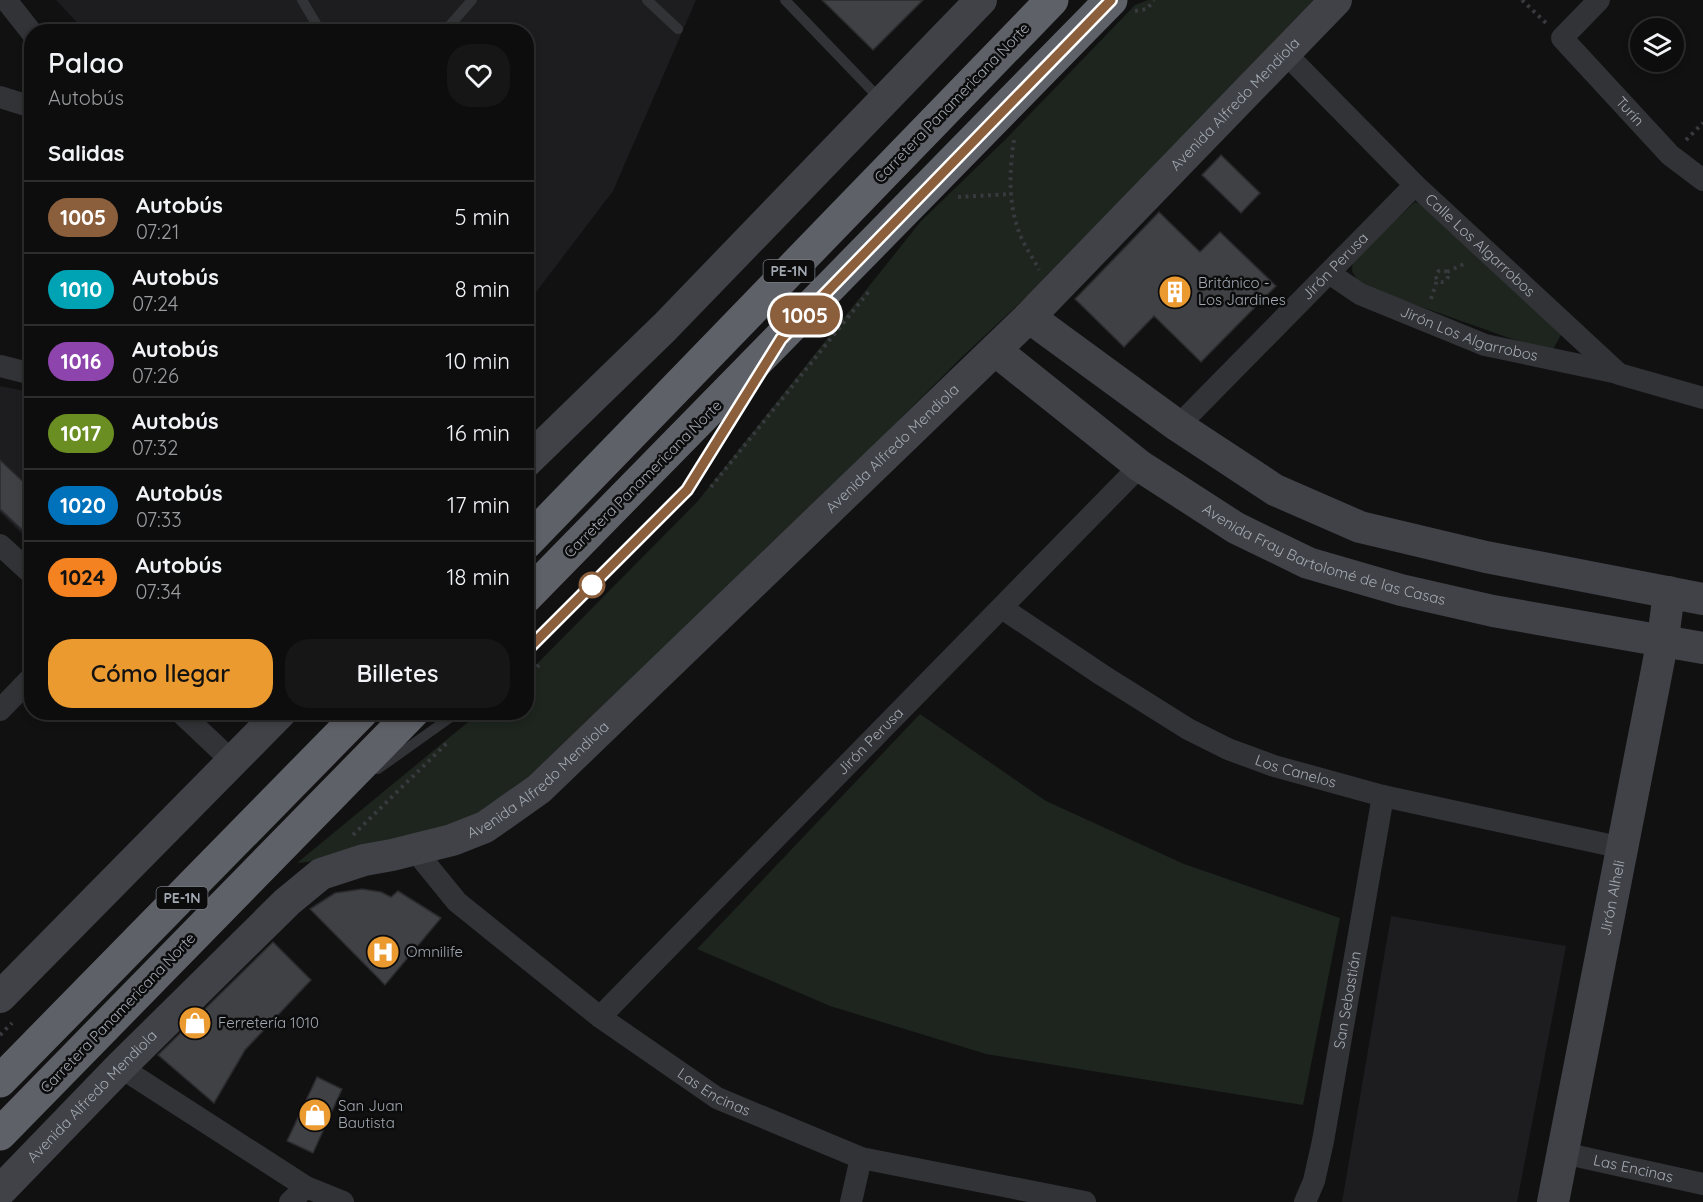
<!DOCTYPE html>
<html lang="es">
<meta charset="utf-8">
<style>
body{margin:0;font-family:Quicksand,sans-serif;background:#161617;color:#f1f3f6;height:100vh;display:flex;flex-direction:column;font-size:22px;white-space:nowrap}
*{box-sizing:border-box;margin:0}
p{font-size:20px;color:#9a9c9e}
.icon{flex:none;width:33px;height:33px;fill:none;stroke:currentColor;stroke-width:2;stroke-linecap:round;stroke-linejoin:round}
.map{position:relative;flex:1;overflow:hidden}
.panel{position:absolute;left:24px;top:24px;width:510px;height:696px;display:flex;flex-direction:column;background:#0d0d0e;border-radius:24px;box-shadow:0 3px 9px #0003,0 0 0 2px #2d2d2e}
.panel>*{flex:none}
.badge{padding:0 12px;border-radius:20px;font-size:21px;line-height:39px}
.buttons{position:absolute;left:1630px;top:18px;display:grid;gap:12px}
.buttons a{display:grid;place-items:center;width:54px;height:54px;border-radius:50%;background:#0d0d0e;box-shadow:0 3px 9px #0003,0 0 0 2px #2d2d2e;font-size:30px}
.map>.badge{position:absolute;translate:-50% -50%;box-shadow:0 0 0 3px #fff}
h2{padding:0 24px;font-size:22px;line-height:54px}
.round{display:grid;place-items:center;flex:none;width:63px;height:63px;border-radius:24px;background:#161617}
.headline{display:flex;align-items:center;justify-content:space-between;height:102px;padding:0 24px}
h1{font-size:28px;font-weight:600;line-height:45px}
.cta{display:flex;gap:12px;margin-top:auto;padding:12px 24px}
.cta a{flex:1;height:69px;border-radius:24px;background:#eb9a30;color:#111;font-size:24px;font-weight:600;line-height:69px;text-align:center}
.cta a+a{background:#161617;color:#f1f3f6}
ul{padding:0;list-style:none}
li{display:flex;align-items:center;gap:18px;height:72px;padding:0 24px;border-top:2px solid #2d2d2e}
li div{flex:1}
li b{display:block;font-size:22px}
li em{font-style:normal}
li .badge{min-width:66px;font-weight:700;text-align:center}
.map>svg:first-child{display:block}
</style>
<div class="map">
<svg width="1703" height="1202" viewBox="0 0 1703 1202">
<rect width="100%" height="100%" fill="#111112"/>
<g fill="#1d1d1f">
<path d="M56 0H696L613 191 527 304 526 32 85 31Z"/>
<path d="M0 386 31 392V543L0 512Z"/>
<path d="M1391 916 1566 946 1517 1202H1342Z"/>
</g>
<g fill="#1d251e">
<path d="M1148 0H1318L1039 285 961 358 553 766C528 782 502 801 475 816 430 839 348 858 297 863L479 713 526 712 527 674 697 502 921 221 1006 139 1135 5Z"/>
<path d="M1415 202 1420 204 1562 333 1551 353 1360 285 1352 271 1353 260Z"/>
<path d="M920 714 1046 801 1184 864 1340 918 1303 1105 986 1054 830 1006 697 949Z"/>
</g>
<g fill="#404145" stroke="#2b2b2e" stroke-width="1.5">
<path d="M822 0H923L873 50Z"/>
<path d="M1221 155 1260 193 1241 213 1202 175Z"/>
<path d="M1159 212 1200 252 1220 232 1276 286 1201 362 1154 316 1124 347 1075 299Z"/>
<path d="M0 460 32 490V539L0 509Z"/>
<path d="M362 889 381 892 391 897 398 891 441 918 385 985 310 909 335 893Z"/>
<path d="M273 942 311 980 245 1050 214 1103 158 1055Z"/>
<path d="M317 1077 342 1089 313 1153 287 1141Z"/>
</g>
<g fill="none" stroke-linecap="round" stroke-linejoin="round">
<g stroke="#383a3e" stroke-width="4" stroke-dasharray="3 4.5" stroke-linecap="butt">
<path d="M1522 0 1546 23"/>
<path d="M1135 11 1147 9 1154 0"/>
<path d="M1014 140C1009 172 1008 207 1021 237 1026 249 1034 259 1039 270"/>
<path d="M1686 140 1703 123"/>
<path d="M958 197 1011 194"/>
<circle cx="1442" cy="276" r="6"/>
<path d="M1447 272 1466 263"/>
<path d="M1431 299 1437 280"/>
<path d="M711 487 870 290"/>
<path d="M526 677 539 665"/>
<path d="M473 721 484 712"/>
<path d="M353 835 447 743"/>
<path d="M0 1035 12 1023"/>
</g>
<g stroke="#323337" stroke-width="10">
<path d="M302 0 321 32"/>
<path d="M647 0 678 29"/>
<path d="M785 0 880 99"/>
<path d="M444 32 472 0"/>
<path d="M526 651 687 490 750 387"/>
<path d="M378 769 458 712"/>
</g>
<g stroke="#323337" stroke-width="22">
<path d="M6 0 32 33"/>
<path id="s1" d="M1599 0 1562 38 1670 155 1703 180"/>
<path id="s2" d="M1285 53 1415 185 1619 374 1703 398"/>
<path d="M0 97 32 107"/>
<path id="s3" d="M1329 273 1360 294 1485 345 1618 373"/>
<path d="M0 366 32 374"/>
<path id="s4" d="M1178 426 1415 185"/>
<path d="M0 545 32 574"/>
<path id="s5" d="M1002 608 1102 675 1188 729 1228 749 1274 766 1383 796 1623 848"/>
<path d="M0 710 32 677"/>
<path d="M180 712 233 762"/>
<path id="s6" d="M413 848 457 902 600 1017 717 1098 861 1158 1085 1202"/>
<path id="s7" d="M600 1017 1140 466"/>
<path d="M120 1067 306 1187 343 1202"/>
<path id="s8" d="M1563 1153 1703 1184"/>
<path d="M290 1202 306 1187"/>
<path d="M851 1202 861 1158"/>
<path id="s9" d="M1305 1202 1314 1181 1323 1141 1383 796"/>
</g>
<g stroke="#404247" stroke-width="32">
<path d="M1029 317 1178 426 1275 490 1360 527 1486 557 1703 599"/>
<path id="s10" d="M995 350 1140 466 1236 528 1308 563 1401 590 1493 611 1703 648"/>
<path d="M526 462 665 327 981 0"/>
<path d="M0 997 281 712"/>
<path id="s11" d="M0 1191 120 1067 287 902 321 874 364 860 392 855 452 840 485 827 539 789 1029 317 1336 0"/>
<path id="s12" d="M1553 1202 1663 639 1669 592"/>
</g>
<g stroke="#5e6268" stroke-width="33">
<path d="M526 543 1052 0"/>
<path d="M526 597 1111 0"/>
<path d="M0 1081 362 712"/>
<path d="M0 1134 413 712"/>
</g>
</g>
<g fill="none" stroke-linecap="round" stroke-linejoin="round">
<g stroke="#fff" stroke-width="14">
<path id="line" d="M526 651 687 490 781 339 1111 0"/>
</g>
<use href="#line" stroke="#8b5e3c" stroke-width="9"/>
</g>
<defs>
<g id="building-disc" transform="scale(1.725)"><circle r="9.5" fill="#eb9a30" stroke="#0c0c0d"/><path d="M-4-6H4V6H1V3H-1V6H-4ZM-2.5-4.3h1.7v1.8h-1.7ZM.8-4.3h1.7v1.8H.8ZM-2.5-1h1.7V.8h-1.7ZM.8-1h1.7V.8H.8Z" fill="#fff"/></g>
<g id="hospital-disc" transform="scale(1.725)"><circle r="9.5" fill="#eb9a30" stroke="#0c0c0d"/><path d="M-5-5h3v3.5h4V-5h3V5h-3V1.5h-4V5h-3Z" fill="#fff"/></g>
<g id="shop-disc" transform="scale(1.725)"><circle r="9.5" fill="#eb9a30" stroke="#0c0c0d"/><path d="M-5-2.5h2.3a2.7 3.5 0 0 1 5.4 0H5L5.5 6h-11ZM-1.5-2.5h3a1.5 2.3 0 0 0-3 0Z" fill="#fff"/></g>
</defs>
<g fill-rule="evenodd">
<use href="#building-disc" x="1175" y="292"/>
<use href="#hospital-disc" x="383" y="952"/>
<use href="#shop-disc" x="195" y="1023"/>
<use href="#shop-disc" x="315" y="1115"/>
</g>
<circle fill="#fff" stroke="#8b5e3c" stroke-width="3" cx="592" cy="585" r="12"/>
<g text-anchor="middle" stroke-width="5" stroke-linejoin="round" paint-order="stroke">
<g fill="#0c0c0d" stroke="#757a80" stroke-width="1.5">
<rect x="763.5" y="260" width="51" height="22" rx="4.5"/>
<rect x="156.5" y="887" width="51" height="22" rx="4.5"/>
</g>
<g font-size="14" font-weight="bold" fill="#a2a9b2">
<text x="789" y="276">PE-1N</text>
<text x="182" y="903">PE-1N</text>
</g>
<g font-size="15" fill="#a2a9b2" stroke="#0c0c0d">
<text transform="translate(952 103) rotate(-46)" y="5">Carretera Panamericana Norte</text>
<text dy="5" stroke="none"><textPath href="#s11" startOffset="1665">Avenida Alfredo Mendiola</textPath></text>
<text dy="5" stroke="none"><textPath href="#s1" startOffset="153">Turín</textPath></text>
<text dy="5" stroke="none"><textPath href="#s2" startOffset="274">Calle Los Algarrobos</textPath></text>
<text dy="5" stroke="none"><textPath href="#s4" startOffset="224">Jirón Perusa</textPath></text>
<text dy="5" stroke="none"><textPath href="#s3" startOffset="154">Jirón Los Algarrobos</textPath></text>
<text dy="5" stroke="none"><textPath href="#s11" startOffset="1179">Avenida Alfredo Mendiola</textPath></text>
<text transform="translate(643 479) rotate(-45)" y="5">Carretera Panamericana Norte</text>
<text dy="5" stroke="none"><textPath href="#s10" startOffset="392">Avenida Fray Bartolomé de las Casas</textPath></text>
<text dy="5" stroke="none"><textPath href="#s7" startOffset="386">Jirón Perusa</textPath></text>
<text dy="5" stroke="none"><textPath href="#s5" startOffset="338">Los Canelos</textPath></text>
<text dy="5" stroke="none"><textPath href="#s11" startOffset="693">Avenida Alfredo Mendiola</textPath></text>
<text dy="5" stroke="none"><textPath href="#s12" startOffset="310">Jirón Alheli</textPath></text>
<text dy="5" stroke="none"><textPath href="#s9" startOffset="207">San Sebastián</textPath></text>
<text transform="translate(118 1013) rotate(-46)" y="5">Carretera Panamericana Norte</text>
<text dy="5" stroke="none"><textPath href="#s6" startOffset="390">Las Encinas</textPath></text>
<text dy="5" stroke="none"><textPath href="#s11" startOffset="132">Avenida Alfredo Mendiola</textPath></text>
<text dy="5" stroke="none"><textPath href="#s8" startOffset="72">Las Encinas</textPath></text>
</g>
<g font-size="15" fill="#a2a9b2" stroke="#0c0c0d" text-anchor="start">
<text x="1198" y="288">Británico -<tspan x="1198" dy="17">Los Jardines</tspan></text>
<text x="406" y="957">Omnilife</text>
<text x="218" y="1028">Ferretería 1010</text>
<text x="338" y="1111">San Juan<tspan x="338" dy="17">Bautista</tspan></text>
</g>
</g>
</svg>
<div class="buttons">
<a><svg class="icon" aria-label="layers" viewBox="0 0 24 24"><path d="M12 4l9 5-9 5-9-5zM3 14l9 5 9-5"/></svg></a>
</div>
<b class="badge" style="left:805px;top:315px;background:#8b5e3c;color:#fff">1005</b>
<section class="panel">
<div class="headline"><div><h1>Palao</h1><p>Autobús</p></div><a class="round"><svg class="icon" aria-label="heart" viewBox="0 0 24 24"><path d="M12 20l-8-8c-3-5 5-10 8-4 3-6 11-1 8 4z"/></svg></a></div>
<h2>Salidas</h2>
<ul>
<li><span class="badge" style="background:#8b5e3c;color:#fff">1005</span><div><b>Autobús</b><p>07:21</p></div><em>5 min</em></li>
<li><span class="badge" style="background:#00a3b4;color:#fff">1010</span><div><b>Autobús</b><p>07:24</p></div><em>8 min</em></li>
<li><span class="badge" style="background:#8e44ad;color:#fff">1016</span><div><b>Autobús</b><p>07:26</p></div><em>10 min</em></li>
<li><span class="badge" style="background:#6b8e23;color:#fff">1017</span><div><b>Autobús</b><p>07:32</p></div><em>16 min</em></li>
<li><span class="badge" style="background:#0072bc;color:#fff">1020</span><div><b>Autobús</b><p>07:33</p></div><em>17 min</em></li>
<li><span class="badge" style="background:#f58220;color:#111">1024</span><div><b>Autobús</b><p>07:34</p></div><em>18 min</em></li>
</ul>
<div class="cta"><a>Cómo llegar</a><a>Billetes</a></div>
</section>
</div>
